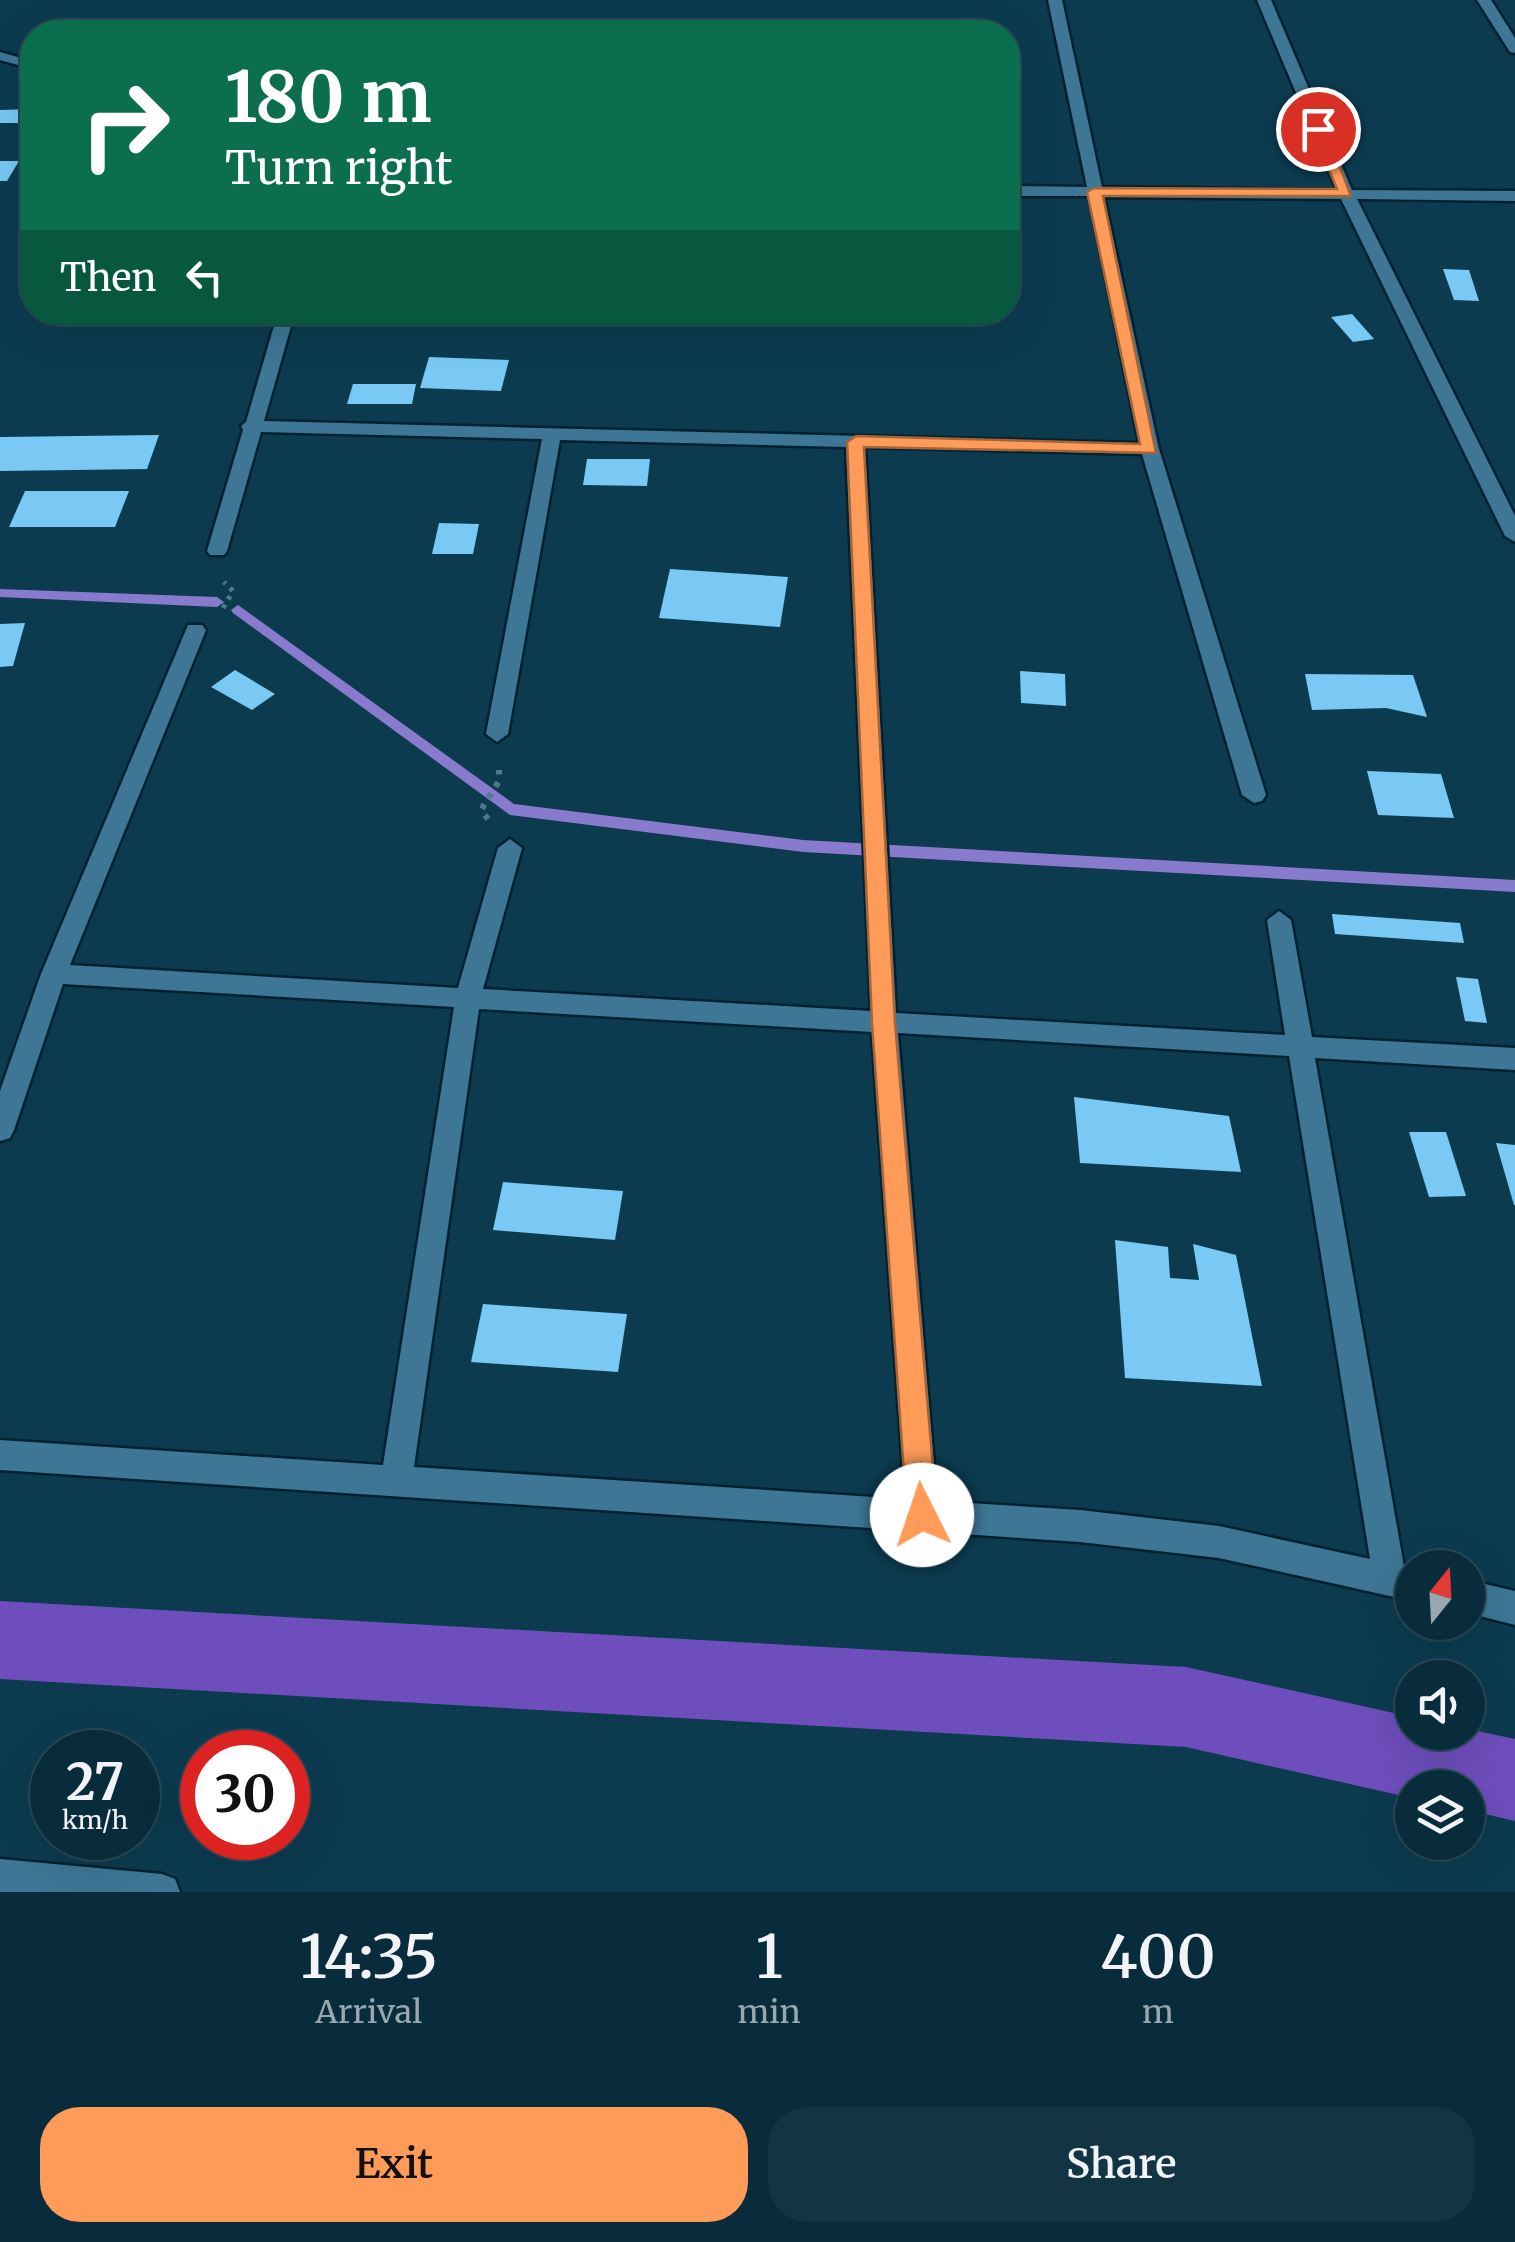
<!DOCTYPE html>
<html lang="en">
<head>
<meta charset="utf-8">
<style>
  :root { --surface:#092c3c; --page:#123443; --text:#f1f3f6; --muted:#99a7af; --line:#294856; --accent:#fe9b58 }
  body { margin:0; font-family:Merriweather,serif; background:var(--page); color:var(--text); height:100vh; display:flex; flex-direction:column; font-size:38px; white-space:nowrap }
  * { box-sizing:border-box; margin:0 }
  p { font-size:32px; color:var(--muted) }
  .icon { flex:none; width:55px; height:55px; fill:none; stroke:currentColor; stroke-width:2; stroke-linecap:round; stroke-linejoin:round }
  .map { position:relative; height:1892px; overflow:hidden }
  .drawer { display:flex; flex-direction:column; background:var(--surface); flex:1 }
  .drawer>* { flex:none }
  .top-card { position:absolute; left:20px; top:20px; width:1000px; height:305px; border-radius:40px; box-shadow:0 10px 40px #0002,0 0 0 2px var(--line); background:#0b6e4f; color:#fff; overflow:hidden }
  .needle { width:65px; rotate:18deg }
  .fabs { position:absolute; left:1395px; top:1550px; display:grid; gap:20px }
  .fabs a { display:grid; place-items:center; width:90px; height:90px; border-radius:50%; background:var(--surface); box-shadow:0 10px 40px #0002,0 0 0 2px var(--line); font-size:50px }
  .speed { position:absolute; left:30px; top:1730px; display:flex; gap:20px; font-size:50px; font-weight:700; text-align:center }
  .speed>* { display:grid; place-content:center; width:130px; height:130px; border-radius:50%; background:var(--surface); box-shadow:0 10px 40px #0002,0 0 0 2px var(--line); line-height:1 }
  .speed small { font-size:25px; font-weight:400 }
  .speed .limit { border:15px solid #d22; background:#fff; color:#111 }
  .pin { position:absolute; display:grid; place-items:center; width:85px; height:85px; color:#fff; margin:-42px; border:5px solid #fff; border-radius:50%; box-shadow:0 2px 10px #0007 }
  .me { position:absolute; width:110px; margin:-55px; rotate:356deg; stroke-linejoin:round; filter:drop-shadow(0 0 8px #0008) }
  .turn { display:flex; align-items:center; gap:35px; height:210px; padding:0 40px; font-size:45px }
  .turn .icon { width:130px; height:130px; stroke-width:2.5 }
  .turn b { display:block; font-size:70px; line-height:85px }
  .then { display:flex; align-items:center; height:95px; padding:0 40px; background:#0003; gap:20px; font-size:38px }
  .eta { display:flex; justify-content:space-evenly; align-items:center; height:170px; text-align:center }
  .eta b { font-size:60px; font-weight:600; line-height:70px }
  .cta { display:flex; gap:20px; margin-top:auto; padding:20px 40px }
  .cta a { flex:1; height:115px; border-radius:40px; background:var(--accent); color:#111; font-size:40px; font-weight:600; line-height:115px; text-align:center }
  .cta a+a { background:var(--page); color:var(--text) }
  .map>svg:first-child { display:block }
</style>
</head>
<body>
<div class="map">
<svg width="1515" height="1892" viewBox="0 0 1515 1892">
  <rect width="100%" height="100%" fill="#0c3b50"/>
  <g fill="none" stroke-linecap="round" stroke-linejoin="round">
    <g fill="#887acc" fill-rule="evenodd">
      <polygon points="0,589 217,597 224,602 217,607 0,597"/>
      <polygon points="238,605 514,804 803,840 1515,880 1515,892 803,852 510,815 233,613 231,610"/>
    </g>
    <polygon fill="#6e4ebc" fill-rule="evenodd" points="0,1601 1186,1667 1412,1717 1412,1732 1468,1732 1468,1729 1515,1739 1515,1821 1468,1810 1468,1788 1412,1788 1412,1798 1186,1747 0,1679"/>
  </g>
  <g fill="#79c9f4">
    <polygon points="32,109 32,123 0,123 0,110"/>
    <polygon points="0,161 19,161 7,181 0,181"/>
    <polygon points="1443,269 1469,270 1479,301 1454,300"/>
    <polygon points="1352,314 1374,339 1353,342 1331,317"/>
    <polygon points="429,357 509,360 501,391 420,388"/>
    <polygon points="353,384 416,384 412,404 347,404"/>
    <polygon points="159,435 147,469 0,471 0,437"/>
    <polygon points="587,459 650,459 647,486 583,485"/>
    <polygon points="25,491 129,491 115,527 9,527"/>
    <polygon points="439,523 479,524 473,554 432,554"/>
    <polygon points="670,569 788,577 780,627 659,618"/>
    <polygon points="25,623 13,666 0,667 0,624"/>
    <polygon points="235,670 275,694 252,710 211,687"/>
    <polygon points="1020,671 1065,674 1066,706 1021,703"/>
    <polygon points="1305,674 1413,675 1427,717 1386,708 1312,710"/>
    <polygon points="1367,771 1441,774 1454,818 1378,815"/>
    <polygon points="1332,914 1460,923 1464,943 1335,934"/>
    <polygon points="1456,977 1478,979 1487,1023 1465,1021"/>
    <polygon points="1074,1097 1229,1116 1241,1172 1080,1163"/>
    <polygon points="1409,1132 1446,1132 1466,1196 1429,1197"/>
    <polygon points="1496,1143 1515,1145 1515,1205 1514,1205"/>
    <polygon points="503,1182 623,1191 615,1240 493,1230"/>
    <polygon points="1115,1240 1168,1247 1170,1278 1199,1280 1193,1244 1236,1255 1262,1386 1125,1378"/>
    <polygon points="483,1304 627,1314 618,1372 471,1362"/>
  </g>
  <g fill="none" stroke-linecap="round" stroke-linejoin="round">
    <g stroke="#022130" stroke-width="5">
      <g id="minor">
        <path d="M 1048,0 L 1062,0 L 1102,187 L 1337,190 L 1257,0 L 1271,0 L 1352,190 L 1515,191 L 1515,201 L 1357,199 L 1515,516 L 1515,542 L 1505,536 L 1341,199 L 1104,197 L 1159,449 L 1266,795 L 1262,801 L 1254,803 L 1242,795 L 1142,454 L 865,447 L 896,1013 L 1285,1035 L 1267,920 L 1279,911 L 1291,920 L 1312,1037 L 1515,1048 L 1515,1070 L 1315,1058 L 1404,1567 L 1412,1569 L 1412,1601 L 1219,1558 L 1080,1542 L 0,1470 L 0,1440 L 383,1465 L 454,1007 L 63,984 L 14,1130 L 10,1138 L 0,1141 L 0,1091 L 41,974 L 188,625 L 202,625 L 206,630 L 70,965 L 458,988 L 498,848 L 510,839 L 522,848 L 483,989 L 871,1011 L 846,447 L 560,440 L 508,734 L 497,742 L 486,734 L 542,439 L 261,432 L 227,551 L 224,555 L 210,555 L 207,551 L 243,430 L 241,426 L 246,422 L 278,312 L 295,312 L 264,421 L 1139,443 L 1089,196 L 1008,196 L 1008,186 L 1087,187 ZM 479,1009 L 872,1032 L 905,1499 L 414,1467 ZM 898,1033 L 1289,1056 L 1370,1559 L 1219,1526 L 1080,1510 L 937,1501 Z"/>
        <polygon points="1477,0 1491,0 1515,38 1515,53 1510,52"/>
        <polygon points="0,52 32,61 32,69 0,60"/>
        <polygon points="1468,1580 1515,1591 1515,1625 1468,1613"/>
        <polygon points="0,1859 162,1874 175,1879 180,1892 0,1892"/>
      </g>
    </g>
    <polyline stroke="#51798c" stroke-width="5" stroke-dasharray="4 6" stroke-linecap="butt" points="223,608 233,591 224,582"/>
    <polyline stroke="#51798c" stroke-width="6" stroke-dasharray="5 8" stroke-linecap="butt" points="488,819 481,810 499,781 499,770"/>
    <use href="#minor" fill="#3d7795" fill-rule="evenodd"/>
  </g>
  <polygon fill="#fe9b58" stroke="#a56539" stroke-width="2.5" points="1318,125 1325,129 1351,196 1103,196 1156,453 864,447 895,1023 937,1515 932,1525 922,1529 912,1525 907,1515 872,1023 847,442 856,436 1140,444 1087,192 1094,188 1337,189 1312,129"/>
</svg>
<div class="fabs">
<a><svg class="needle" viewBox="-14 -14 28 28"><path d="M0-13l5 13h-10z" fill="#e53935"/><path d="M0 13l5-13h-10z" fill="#99a7af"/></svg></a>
<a><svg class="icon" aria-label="sound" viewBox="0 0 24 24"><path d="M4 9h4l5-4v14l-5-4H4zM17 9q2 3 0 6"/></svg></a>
<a><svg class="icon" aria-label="layers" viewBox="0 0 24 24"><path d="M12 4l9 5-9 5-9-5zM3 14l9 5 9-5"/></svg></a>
</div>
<div class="speed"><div>27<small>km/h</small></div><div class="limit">30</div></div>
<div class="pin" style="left:1318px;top:129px;background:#d93025"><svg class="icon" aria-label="arrive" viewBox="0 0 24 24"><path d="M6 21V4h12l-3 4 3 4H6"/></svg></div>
<svg class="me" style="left:922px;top:1515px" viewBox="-20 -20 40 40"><circle r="19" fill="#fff"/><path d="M0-13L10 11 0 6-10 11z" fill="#fe9b58"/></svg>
<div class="top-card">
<div class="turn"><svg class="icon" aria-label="right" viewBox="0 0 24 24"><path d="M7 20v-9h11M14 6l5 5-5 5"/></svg><div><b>180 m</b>Turn right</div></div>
<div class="then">Then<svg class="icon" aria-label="left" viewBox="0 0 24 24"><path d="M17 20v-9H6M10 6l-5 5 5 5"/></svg></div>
</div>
</div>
<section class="drawer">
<div class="eta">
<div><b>14:35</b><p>Arrival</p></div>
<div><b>1</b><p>min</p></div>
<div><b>400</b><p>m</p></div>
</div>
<div class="cta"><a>Exit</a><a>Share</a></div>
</section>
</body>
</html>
